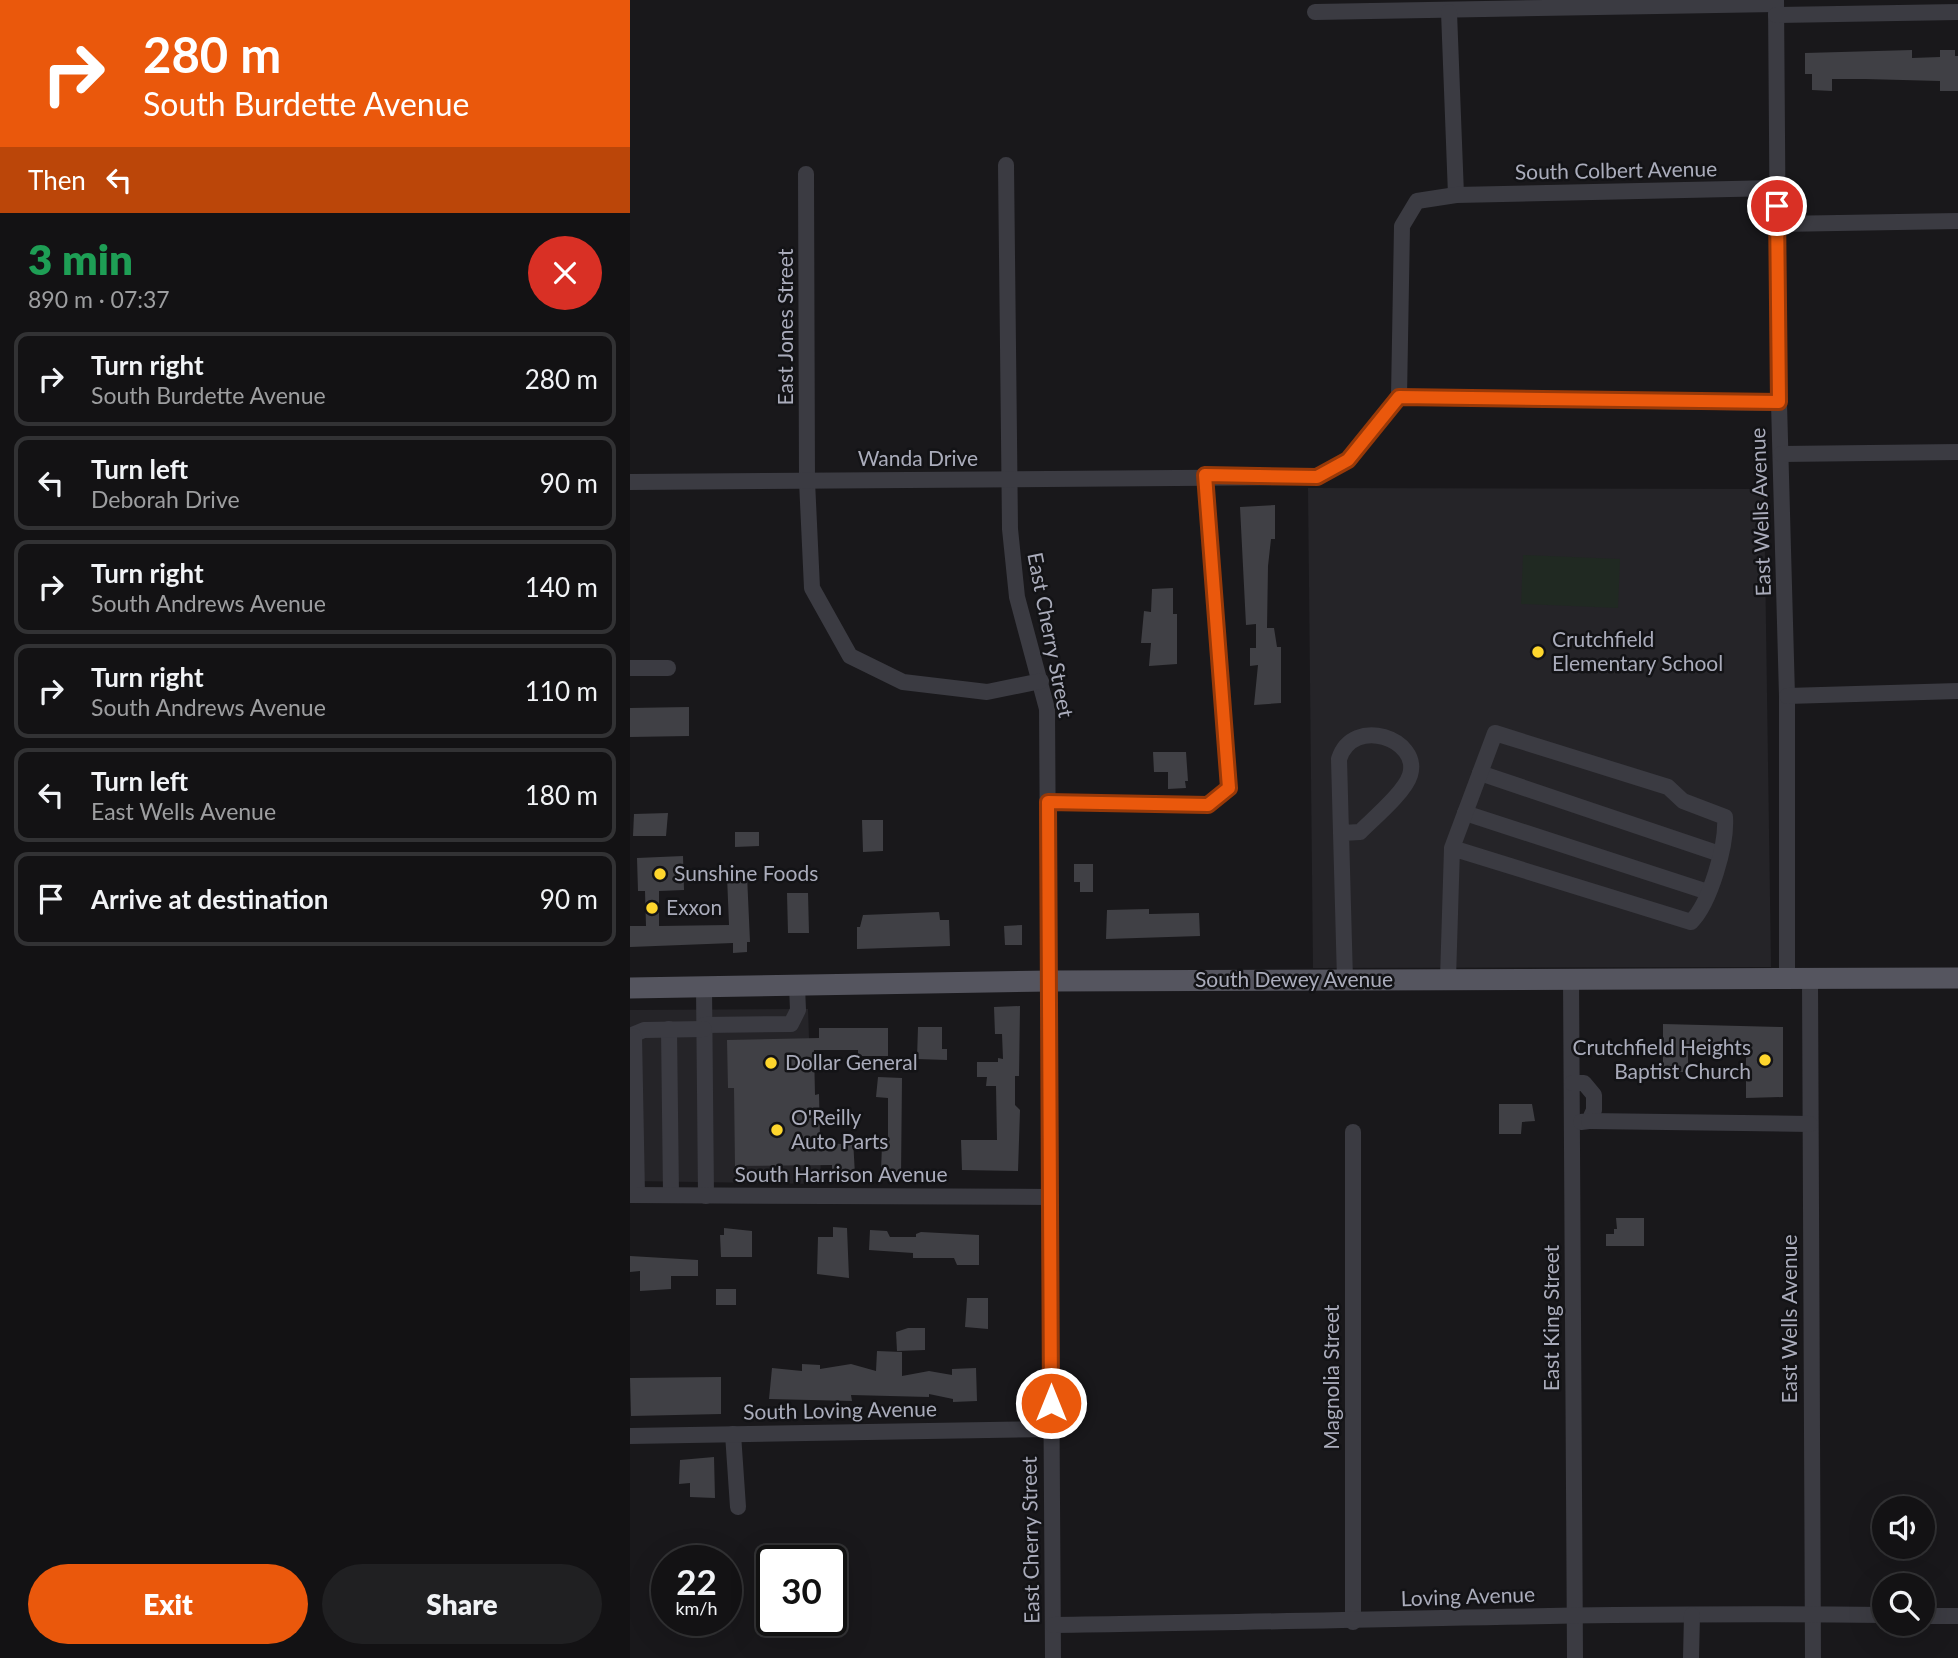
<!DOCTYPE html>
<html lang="en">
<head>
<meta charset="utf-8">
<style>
  :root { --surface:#131214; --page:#202022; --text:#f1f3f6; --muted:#9d9ea0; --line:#323234; --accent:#ea580c }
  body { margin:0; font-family:Lato,sans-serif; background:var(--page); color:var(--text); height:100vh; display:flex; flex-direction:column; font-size:26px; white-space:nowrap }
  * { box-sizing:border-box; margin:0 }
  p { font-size:23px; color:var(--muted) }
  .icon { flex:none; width:38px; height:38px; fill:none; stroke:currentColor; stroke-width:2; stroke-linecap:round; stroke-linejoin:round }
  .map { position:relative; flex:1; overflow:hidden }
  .drawer { display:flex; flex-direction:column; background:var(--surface); width:630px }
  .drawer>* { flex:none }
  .top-card { background:#ea580c; color:#fff; overflow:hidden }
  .controls { position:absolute; left:1242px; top:1496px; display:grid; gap:14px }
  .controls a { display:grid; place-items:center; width:63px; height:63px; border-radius:50%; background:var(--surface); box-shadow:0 7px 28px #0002,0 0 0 2px var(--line); font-size:35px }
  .speed { position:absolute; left:21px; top:1545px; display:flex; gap:14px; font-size:35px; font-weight:700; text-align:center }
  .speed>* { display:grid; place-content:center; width:91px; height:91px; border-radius:50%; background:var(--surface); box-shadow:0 7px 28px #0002,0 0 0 2px var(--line); line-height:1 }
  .speed small { font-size:18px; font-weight:400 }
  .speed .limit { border:4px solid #111; border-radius:10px; background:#fff; color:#111 }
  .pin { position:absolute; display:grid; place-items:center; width:60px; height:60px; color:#fff; margin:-30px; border:4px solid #fff; border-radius:50%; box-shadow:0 2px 7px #0007 }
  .me { position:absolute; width:77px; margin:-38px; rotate:0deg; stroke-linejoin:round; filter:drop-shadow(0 0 5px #0008) }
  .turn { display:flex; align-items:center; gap:24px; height:147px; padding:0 28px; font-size:32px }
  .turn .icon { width:91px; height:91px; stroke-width:2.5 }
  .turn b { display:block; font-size:49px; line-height:60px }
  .then { display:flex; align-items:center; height:66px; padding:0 28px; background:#0003; gap:14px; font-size:26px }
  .round { display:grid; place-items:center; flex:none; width:74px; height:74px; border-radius:37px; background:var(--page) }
  .overview { display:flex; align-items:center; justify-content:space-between; height:119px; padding:0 28px }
  h1 { font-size:42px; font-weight:800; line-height:52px; color:#1e9e55 }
  .action { display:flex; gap:14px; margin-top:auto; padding:14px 28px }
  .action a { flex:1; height:80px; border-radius:42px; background:var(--accent); color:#fff; font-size:28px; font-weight:800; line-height:80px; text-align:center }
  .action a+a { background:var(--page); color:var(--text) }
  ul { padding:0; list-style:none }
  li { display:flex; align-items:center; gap:21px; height:94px; margin:0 14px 10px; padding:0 14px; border:4px solid var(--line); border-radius:14px }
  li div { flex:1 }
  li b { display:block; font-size:26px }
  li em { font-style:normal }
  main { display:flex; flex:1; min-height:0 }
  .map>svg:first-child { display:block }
</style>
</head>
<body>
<main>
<section class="drawer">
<div class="top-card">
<div class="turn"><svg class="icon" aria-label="right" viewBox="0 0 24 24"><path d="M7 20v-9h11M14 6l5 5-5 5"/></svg><div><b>280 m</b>South Burdette Avenue</div></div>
<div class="then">Then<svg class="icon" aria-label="left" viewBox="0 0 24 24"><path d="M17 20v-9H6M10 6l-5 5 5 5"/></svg></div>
</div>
<div class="overview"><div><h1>3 min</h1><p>890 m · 07:37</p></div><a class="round" style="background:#d93025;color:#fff"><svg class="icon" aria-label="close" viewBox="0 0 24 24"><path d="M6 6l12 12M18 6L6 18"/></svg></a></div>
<ul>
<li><svg class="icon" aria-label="right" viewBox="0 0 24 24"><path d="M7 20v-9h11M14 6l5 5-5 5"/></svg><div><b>Turn right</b><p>South Burdette Avenue</p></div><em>280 m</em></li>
<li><svg class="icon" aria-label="left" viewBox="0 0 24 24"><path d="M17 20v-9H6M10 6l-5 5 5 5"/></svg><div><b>Turn left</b><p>Deborah Drive</p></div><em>90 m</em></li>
<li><svg class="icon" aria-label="right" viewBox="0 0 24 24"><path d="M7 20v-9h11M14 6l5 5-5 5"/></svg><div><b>Turn right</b><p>South Andrews Avenue</p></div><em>140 m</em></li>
<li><svg class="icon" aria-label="right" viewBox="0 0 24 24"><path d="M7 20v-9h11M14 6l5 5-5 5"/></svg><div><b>Turn right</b><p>South Andrews Avenue</p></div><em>110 m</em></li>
<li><svg class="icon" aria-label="left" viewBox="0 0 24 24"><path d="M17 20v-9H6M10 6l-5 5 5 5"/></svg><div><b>Turn left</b><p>East Wells Avenue</p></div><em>180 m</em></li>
<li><svg class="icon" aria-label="arrive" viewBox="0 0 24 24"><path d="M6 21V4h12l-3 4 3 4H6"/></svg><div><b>Arrive at destination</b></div><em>90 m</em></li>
</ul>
<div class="action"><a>Exit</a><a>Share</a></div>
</section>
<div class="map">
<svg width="1328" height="1658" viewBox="0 0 1328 1658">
  <rect width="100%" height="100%" fill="#19181b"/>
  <g fill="#252428">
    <polygon points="678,488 1134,489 1141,967 683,968"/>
    <polygon points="178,1009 181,1095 189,1095 191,1184 0,1181 0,1010"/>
  </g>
  <polygon fill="#202922" points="893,555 990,559 988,608 891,604"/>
  <g fill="#404045">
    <polygon points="1282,50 1282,58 1310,57 1310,50 1325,50 1325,56 1328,56 1328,91 1310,91 1310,81 1235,79 1202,79 1202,91 1182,90 1182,74 1175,74 1175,53"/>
    <polygon points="645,505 645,539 641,539 638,566 637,628 644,628 647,647 651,647 651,703 624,705 628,665 620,666 620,648 626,648 626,624 616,625 610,507"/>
    <polygon points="543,588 543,614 547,614 547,664 519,666 521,643 511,643 514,611 521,612 522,589"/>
    <polygon points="59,707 59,736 0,737 0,708"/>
    <polygon points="523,752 556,752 558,781 555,781 556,788 538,789 538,772 524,772"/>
    <polygon points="38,813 36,836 3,836 4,814"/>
    <polygon points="232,820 253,820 253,851 233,852"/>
    <polygon points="105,832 129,832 129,846 105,847"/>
    <polygon points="53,856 54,890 29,891 29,926 99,925 97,876 117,875 120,942 117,942 117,952 103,953 103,943 0,947 0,926 16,926 15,891 8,891 7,858"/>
    <polygon points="444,864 463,864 463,892 450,892 450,882 444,882"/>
    <polygon points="157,893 178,893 179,933 158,933"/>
    <polygon points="519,909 519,914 569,913 570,936 476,939 477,910"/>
    <polygon points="309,912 310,920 319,920 320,946 227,949 227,927 230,927 233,915"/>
    <polygon points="392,925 392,945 375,945 374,926"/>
    <polygon points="390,1006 389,1076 385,1076 385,1105 390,1110 388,1171 332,1170 331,1140 367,1140 366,1086 356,1086 357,1077 347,1077 347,1062 368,1062 368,1058 373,1059 372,1034 365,1034 364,1007"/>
    <polygon points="1033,1024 1153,1027 1153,1097 1116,1098 1116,1047 1058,1047 1058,1072 1033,1072"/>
    <polygon points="288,1027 312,1027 312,1049 317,1049 317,1060 287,1059"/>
    <polygon points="189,1028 258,1028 258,1056 228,1056 228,1050 184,1050 185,1095 189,1094 190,1143 212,1144 212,1139 223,1139 225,1175 202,1175 202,1165 105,1166 104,1088 98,1088 97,1040 189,1038"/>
    <polygon points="248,1077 272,1078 271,1176 253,1176 251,1172 252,1144 258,1141 258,1098 246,1097"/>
    <polygon points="869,1104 902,1104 905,1121 892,1122 891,1134 869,1134"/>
    <polygon points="986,1218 1014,1218 1014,1246 976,1246 976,1234 984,1234 984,1229 987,1229"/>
    <polygon points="203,1227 217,1228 219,1278 187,1274 188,1237 203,1237"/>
    <polygon points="94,1228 122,1231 122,1257 91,1257 90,1235 94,1235"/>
    <polygon points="240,1230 257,1231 260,1237 286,1237 286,1234 291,1232 349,1235 349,1265 327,1265 324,1258 283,1258 283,1253 239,1250"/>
    <polygon points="0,1256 68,1260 68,1276 41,1276 41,1289 10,1291 10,1271 0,1272"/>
    <rect x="86" y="1289" width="20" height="16"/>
    <polygon points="337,1298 358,1298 358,1329 335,1327"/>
    <polygon points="278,1328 295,1328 295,1350 267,1351 266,1332"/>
    <polygon points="247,1351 272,1352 272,1376 299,1371 322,1375 322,1369 346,1368 347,1401 323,1402 323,1399 299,1394 299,1397 221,1395 222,1401 139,1399 142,1368 172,1371 172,1364 190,1365 190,1369 221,1364 246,1371"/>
    <polygon points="91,1377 91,1414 1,1416 0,1378"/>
    <polygon points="84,1457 85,1498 60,1497 60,1483 49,1484 50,1460"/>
  </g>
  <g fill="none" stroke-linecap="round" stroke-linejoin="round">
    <g stroke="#3b3b42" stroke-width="16">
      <polyline points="1146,0 1149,403 1157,696 1157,981"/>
      <polyline points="685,12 1146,4"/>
      <polyline points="819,12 826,195"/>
      <polyline points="1146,15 1328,12"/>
      <polyline points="376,165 380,529 387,597 417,709 423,1658"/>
      <polyline points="176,174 177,481 182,588 220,656 273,682 357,692 411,681"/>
      <polyline points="1147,224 1328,221"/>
      <polyline points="769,397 772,226 787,201 826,195 1147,188"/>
      <polyline points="1151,454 1328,452"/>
      <polyline points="0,482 687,477 718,460 769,397 1149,403"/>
      <polyline points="0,668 38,668"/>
      <polyline points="1157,696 1328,691"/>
      <polyline points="850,773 1090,854"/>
      <polyline points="418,802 578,805 599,788 575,475"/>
      <polyline points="835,813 1078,892"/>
      <path d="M 712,833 L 730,832 C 744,818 775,792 780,775 C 791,739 723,715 709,759 L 715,980"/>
      <polyline points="941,978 945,1658"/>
      <path d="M 818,979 L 822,848 L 865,733 L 1038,787 L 1053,801 L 1095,817 C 1097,845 1080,903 1061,922 L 822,848"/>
      <polyline points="1180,980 1183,1658"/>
      <polyline points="74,987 76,1196"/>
      <polyline points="74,1025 161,1024 168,1010 167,986"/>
      <polyline points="39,1029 41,1195"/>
      <polyline points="0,1036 14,1030 74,1029"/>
      <polyline points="4,1036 7,1195"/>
      <polyline points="942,1083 954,1083 964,1095 964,1110 959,1121 951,1122"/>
      <polyline points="959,1121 1180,1124"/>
      <polyline points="0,1195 421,1197"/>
      <polyline points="103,1434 108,1507"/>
      <polyline points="0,1436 421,1429"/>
      <polyline points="1293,1616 1328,1616"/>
      <polyline points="723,1622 723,1132"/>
      <path d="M 423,1625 C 700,1622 978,1611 1255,1615"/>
      <polyline points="1061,1658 1062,1615"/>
    </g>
    <polyline stroke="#55555f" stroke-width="21" points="0,988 420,981 1328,978"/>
  </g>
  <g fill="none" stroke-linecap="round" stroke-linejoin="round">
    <g stroke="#983908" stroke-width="18">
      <polyline id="route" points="421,1403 418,802 578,805 599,788 575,475 687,477 718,460 769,397 1149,402 1147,206"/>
    </g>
    <use href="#route" stroke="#ea580c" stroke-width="12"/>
  </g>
  <g fill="#fed62d" stroke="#131316" stroke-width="2.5">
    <circle cx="908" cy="652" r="7"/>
    <circle cx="30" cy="874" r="7"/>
    <circle cx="22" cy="908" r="7"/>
    <circle cx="1135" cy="1060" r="7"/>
    <circle cx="141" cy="1063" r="7"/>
    <circle cx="147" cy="1130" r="7"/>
  </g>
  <g text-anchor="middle" stroke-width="5" stroke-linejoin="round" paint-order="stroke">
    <g font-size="21" fill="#aaacbb" stroke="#131316">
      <text transform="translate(986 171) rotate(-1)" y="7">South Colbert Avenue</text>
      <text transform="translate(156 327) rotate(-90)" y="7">East Jones Street</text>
      <text x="288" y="466">Wanda Drive</text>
      <text transform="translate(1131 512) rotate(-92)" y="7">East Wells Avenue</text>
      <text transform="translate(420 635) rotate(79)" y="7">East Cherry Street</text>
      <text x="664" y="987">South Dewey Avenue</text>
      <text x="211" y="1182">South Harrison Avenue</text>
      <text transform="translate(922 1318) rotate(-90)" y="7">East King Street</text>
      <text transform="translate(1160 1319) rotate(-90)" y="7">East Wells Avenue</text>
      <text transform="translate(702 1377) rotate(-90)" y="7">Magnolia Street</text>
      <text transform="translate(210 1411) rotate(-1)" y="7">South Loving Avenue</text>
      <text transform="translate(401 1540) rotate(-91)" y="7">East Cherry Street</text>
      <text transform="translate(838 1597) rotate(-2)" y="7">Loving Avenue</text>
    </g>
    <g font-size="21" fill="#aaacbb" stroke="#131316" text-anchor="start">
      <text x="922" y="647">Crutchfield<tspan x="922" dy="24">Elementary School</tspan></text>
      <text x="44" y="881">Sunshine Foods</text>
      <text x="36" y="915">Exxon</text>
      <text x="1121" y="1055" text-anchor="end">Crutchfield Heights<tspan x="1121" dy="24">Baptist Church</tspan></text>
      <text x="155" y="1070">Dollar General</text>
      <text x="161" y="1125">O'Reilly<tspan x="161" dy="24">Auto Parts</tspan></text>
    </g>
  </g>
</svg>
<div class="controls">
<a><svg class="icon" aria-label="sound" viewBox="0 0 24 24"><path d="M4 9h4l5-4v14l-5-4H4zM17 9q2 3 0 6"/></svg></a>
<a><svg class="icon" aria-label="search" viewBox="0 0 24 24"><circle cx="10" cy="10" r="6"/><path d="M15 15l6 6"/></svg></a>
</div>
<div class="speed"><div>22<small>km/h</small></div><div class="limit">30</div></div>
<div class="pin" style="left:1147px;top:206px;background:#d93025"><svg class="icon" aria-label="arrive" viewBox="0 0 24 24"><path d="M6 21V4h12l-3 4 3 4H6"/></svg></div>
<svg class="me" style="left:421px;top:1403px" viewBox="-20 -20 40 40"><circle r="17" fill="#ea580c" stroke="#fff" stroke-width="3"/><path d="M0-11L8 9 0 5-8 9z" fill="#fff"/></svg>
</div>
</main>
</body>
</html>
